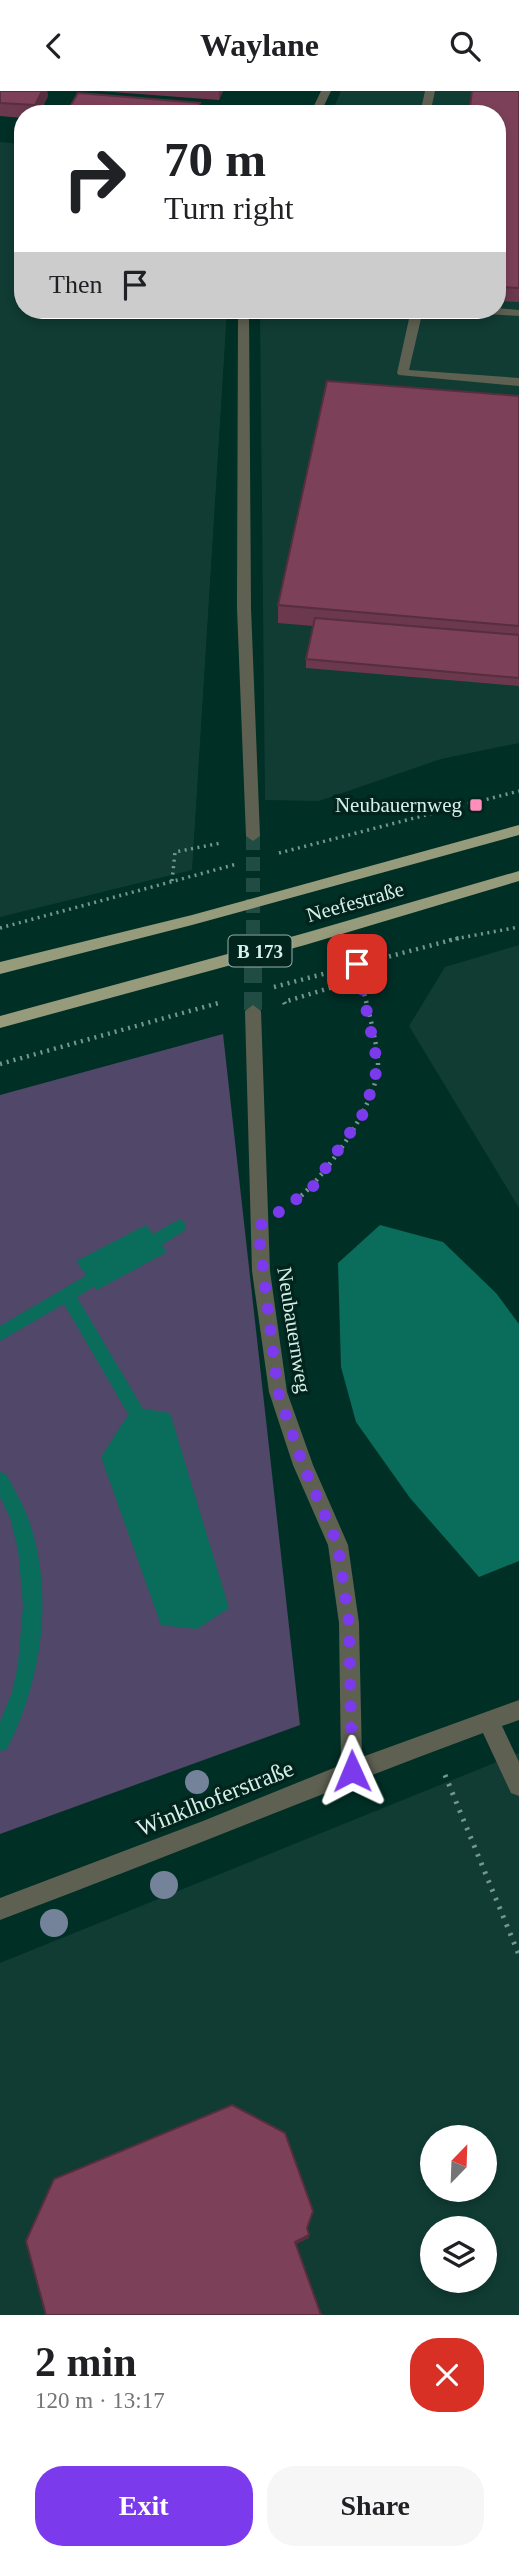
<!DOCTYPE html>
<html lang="en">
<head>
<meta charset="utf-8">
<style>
  :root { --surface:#fff; --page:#f6f6f6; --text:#202124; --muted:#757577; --accent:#7c3aed }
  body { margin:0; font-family:"Times New Roman",serif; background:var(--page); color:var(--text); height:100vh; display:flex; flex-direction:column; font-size:26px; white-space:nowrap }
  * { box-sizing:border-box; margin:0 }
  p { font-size:23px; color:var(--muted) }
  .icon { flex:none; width:38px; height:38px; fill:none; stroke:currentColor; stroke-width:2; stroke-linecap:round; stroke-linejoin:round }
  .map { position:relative; height:2224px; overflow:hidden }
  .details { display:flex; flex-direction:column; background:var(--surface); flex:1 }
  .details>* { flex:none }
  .top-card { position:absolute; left:14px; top:14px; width:492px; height:214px; border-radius:28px; box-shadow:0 4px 10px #0003; background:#fff; color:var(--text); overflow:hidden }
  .needle { width:46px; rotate:23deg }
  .tools { position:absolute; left:420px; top:2034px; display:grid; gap:14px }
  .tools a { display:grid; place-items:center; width:77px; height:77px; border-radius:50%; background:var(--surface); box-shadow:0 4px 10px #0003; font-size:35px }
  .pin { position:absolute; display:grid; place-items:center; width:60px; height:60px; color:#fff; margin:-30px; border-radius:14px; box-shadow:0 4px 10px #0006 }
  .me { position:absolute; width:77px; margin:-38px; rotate:359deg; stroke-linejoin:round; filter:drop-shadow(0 0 5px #0008) }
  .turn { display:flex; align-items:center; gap:24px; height:147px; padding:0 35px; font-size:32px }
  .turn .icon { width:91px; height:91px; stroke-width:2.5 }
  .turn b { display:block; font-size:49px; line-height:60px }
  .then { display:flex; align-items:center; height:66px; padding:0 35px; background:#0003; gap:14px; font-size:26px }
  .round { display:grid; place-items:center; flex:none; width:74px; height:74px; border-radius:28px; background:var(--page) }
  .head { display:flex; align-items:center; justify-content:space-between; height:119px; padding:0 35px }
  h1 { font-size:42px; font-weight:600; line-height:52px }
  .action { display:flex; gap:14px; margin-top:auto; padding:14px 35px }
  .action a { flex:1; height:80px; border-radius:28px; background:var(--accent); color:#fff; font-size:28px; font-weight:600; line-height:80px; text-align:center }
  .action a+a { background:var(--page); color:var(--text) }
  header { display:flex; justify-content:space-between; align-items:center; height:91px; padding:0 35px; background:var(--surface); font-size:32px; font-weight:600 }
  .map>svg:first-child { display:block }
</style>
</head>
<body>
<header><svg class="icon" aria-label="back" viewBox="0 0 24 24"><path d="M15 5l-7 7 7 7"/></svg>Waylane<svg class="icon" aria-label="search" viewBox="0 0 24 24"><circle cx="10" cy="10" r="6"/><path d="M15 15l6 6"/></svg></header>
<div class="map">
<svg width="519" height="2224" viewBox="0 0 519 2224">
  <rect width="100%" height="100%" fill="#002f26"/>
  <g fill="#103c34" fill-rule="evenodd">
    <polygon points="341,0 519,0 519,652 441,668 319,710 265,709 260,219 497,219 497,23 331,23"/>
    <polygon points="0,51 23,53 23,219 227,219 192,779 0,826"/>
    <polygon points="519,854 519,1117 409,935 445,876"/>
    <path d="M 519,1662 L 519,2224 L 0,2224 L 0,1872 ZM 432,2046 L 485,2046 L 485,2098 L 432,2098 ZM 432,2137 L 485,2137 L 485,2189 L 432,2189 Z"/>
  </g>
  <polygon fill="#504769" points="223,943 300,1634 0,1743 0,1004"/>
  <g fill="#0a6c5a">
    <polygon points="146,1134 167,1161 97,1199 76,1170"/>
    <polygon points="380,1134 443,1151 496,1202 519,1233 519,1470 479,1486 410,1407 356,1331 341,1276 338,1172"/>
    <polygon points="133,1316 170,1322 229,1517 197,1538 161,1534 101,1366"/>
  </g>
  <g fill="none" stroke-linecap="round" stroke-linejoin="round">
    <g fill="#0a6c5a" fill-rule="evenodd">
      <polygon points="178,1129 184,1130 186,1135 184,1140 146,1164 134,1164 132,1159 134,1154"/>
      <polygon points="109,1171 115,1173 117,1178 115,1183 77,1206 139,1311 142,1316 139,1321 133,1323 127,1321 64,1213 0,1250 0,1235"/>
      <path d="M 0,1381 L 6,1383 C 14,1398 22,1412 28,1427 C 55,1501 42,1589 7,1658 L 0,1660 L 0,1631 L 12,1601 L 18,1573 L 23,1515 L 18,1459 L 10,1427 L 0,1406 Z"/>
    </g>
    <polyline stroke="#204c43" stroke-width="14" stroke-dasharray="14 7" stroke-linecap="butt" points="253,745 253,849"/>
    <polyline stroke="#204c43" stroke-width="18" stroke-dasharray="18 9" stroke-linecap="butt" points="253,847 253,920"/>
    <g stroke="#75978f" stroke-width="3.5" stroke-dasharray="2 4.5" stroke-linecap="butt">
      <polyline points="279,762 519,700"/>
      <polyline points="172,790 175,761 221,752"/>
      <polyline points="0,837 237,773"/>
      <polyline points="449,849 519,836"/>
    </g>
    <g stroke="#75978f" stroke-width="4.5" stroke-dasharray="2 5" stroke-linecap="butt">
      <polyline points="274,896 459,847"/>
      <polyline points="285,913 284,911 359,888"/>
      <polyline points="0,973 222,911"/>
      <path d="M 296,1109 C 324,1088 379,1010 378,973 C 377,946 363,901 357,873"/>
    </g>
    <polyline stroke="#75978f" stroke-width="5" stroke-dasharray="2.5 7" stroke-linecap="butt" points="445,1684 519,1864"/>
    <g fill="#5e6152" fill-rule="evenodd">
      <polygon points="425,0 435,0 430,23 420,23"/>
      <polygon points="497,217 519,219 519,225 472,222 466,219"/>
      <polygon points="411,219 423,219 409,279 519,287 519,295 399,284 397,282"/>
    </g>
    <g fill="#5e6152" fill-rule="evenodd">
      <polygon points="321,0 331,0 320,23 310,23"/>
      <polygon points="238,219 249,219 251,517 260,745 253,750 246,745 237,517"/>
      <path d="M 253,914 L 261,920 L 270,1180 L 287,1301 L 313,1374 L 348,1454 L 359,1532 L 362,1666 L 519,1609 L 519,1629 L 502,1635 L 519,1671 L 519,1705 L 511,1702 L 483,1642 C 321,1702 162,1768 0,1829 L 0,1807 L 203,1730 L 341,1674 L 339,1532 L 328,1454 L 293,1374 L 269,1301 L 252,1180 L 245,920 Z"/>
    </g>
    <g fill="#959b7b" fill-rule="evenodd">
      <polygon points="519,734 519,744 192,834 0,883 0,871 192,824"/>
      <polygon points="519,780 519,790 305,854 0,937 0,925 305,842"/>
    </g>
  </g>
  <g fill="#74839a">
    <circle cx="197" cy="1691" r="12"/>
    <circle cx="164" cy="1794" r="14"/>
    <circle cx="54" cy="1832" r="14"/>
  </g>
  <g fill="#6b384d">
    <polygon points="0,0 47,0 48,5 39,23 23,23 23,27 0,25"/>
    <polygon points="99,0 223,0 219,9"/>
    <polygon points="519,0 519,211 497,210 497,23"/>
    <polygon points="68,19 200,23 69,23"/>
    <polygon points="519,305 519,595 306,577 306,568 313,535 278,532 278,514"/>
  </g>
  <g fill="#572e3e">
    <polygon points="42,0 47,0 48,5 39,23 36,23 35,14"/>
    <polygon points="219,0 223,0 219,9"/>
    <polygon points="200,12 200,23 195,23"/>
    <polygon points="309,2144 309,2147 295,2154 295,2151"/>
  </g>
  <g fill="#7c4159" stroke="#572e3e" stroke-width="2">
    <polygon points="0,0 42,0 35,14 0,12"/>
    <polygon points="472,0 519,0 519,197 497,196 497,23 469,23"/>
    <polygon points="78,2 200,12 195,23 115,23 68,19"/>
    <polygon points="327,290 519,305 519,535 278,514"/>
    <polygon points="315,527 519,544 519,587 306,568"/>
    <polygon points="232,2014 285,2042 313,2120 307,2137 309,2144 295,2151 321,2224 46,2224 26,2150 54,2088"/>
  </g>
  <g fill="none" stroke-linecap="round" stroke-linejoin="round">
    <polyline stroke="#7c3aed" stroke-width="12" stroke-dasharray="0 21.6" points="352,1680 349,1532 338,1454 303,1374 278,1301 258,1136 312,1097 365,1020 378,975 357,873"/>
  </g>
  <rect fill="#ff8eba" stroke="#01241d" stroke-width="2.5" x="469" y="707" width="14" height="14" rx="3.5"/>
  <g text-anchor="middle" stroke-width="7" stroke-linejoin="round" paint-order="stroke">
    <rect fill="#01241d" stroke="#98b2ab" stroke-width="2" x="228.5" y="844.5" width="63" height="31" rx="5"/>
    <g font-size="19" font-weight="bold" fill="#d8efe8">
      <text x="260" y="867">B 173</text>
    </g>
    <g font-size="21" fill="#d8efe8" stroke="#01241d" text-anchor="end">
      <text x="462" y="721">Neubauernweg</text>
    </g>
    <g font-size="21" fill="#d8efe8" stroke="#01241d">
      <text transform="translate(355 811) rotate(-16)" y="7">Neefestraße</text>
      <text transform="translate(294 1239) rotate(81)" y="7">Neubauernweg</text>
    </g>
    <g font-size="24" fill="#d8efe8" stroke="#01241d">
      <text transform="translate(215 1707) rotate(-22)" y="8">Winklhoferstraße</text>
    </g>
  </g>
</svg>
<div class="tools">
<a><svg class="needle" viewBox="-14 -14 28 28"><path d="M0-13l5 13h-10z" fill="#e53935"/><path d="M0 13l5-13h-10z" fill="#757577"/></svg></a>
<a><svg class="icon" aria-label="layers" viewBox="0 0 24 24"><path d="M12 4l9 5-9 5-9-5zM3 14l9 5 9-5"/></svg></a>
</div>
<div class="pin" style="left:357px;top:873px;background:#d93025"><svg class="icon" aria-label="arrive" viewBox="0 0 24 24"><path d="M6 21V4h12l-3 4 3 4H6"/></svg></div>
<svg class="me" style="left:352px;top:1680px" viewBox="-20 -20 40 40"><path d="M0-17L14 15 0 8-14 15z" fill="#7c3aed" stroke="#fff" stroke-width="4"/></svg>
<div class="top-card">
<div class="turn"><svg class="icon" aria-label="right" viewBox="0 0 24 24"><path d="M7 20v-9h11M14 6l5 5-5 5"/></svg><div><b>70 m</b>Turn right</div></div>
<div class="then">Then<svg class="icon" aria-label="arrive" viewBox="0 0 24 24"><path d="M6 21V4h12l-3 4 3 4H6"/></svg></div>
</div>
</div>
<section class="details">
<div class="head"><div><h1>2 min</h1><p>120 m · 13:17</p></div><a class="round" style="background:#d93025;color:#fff"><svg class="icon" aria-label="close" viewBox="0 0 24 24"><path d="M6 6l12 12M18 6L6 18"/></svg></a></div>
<div class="action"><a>Exit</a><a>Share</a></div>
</section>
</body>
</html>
